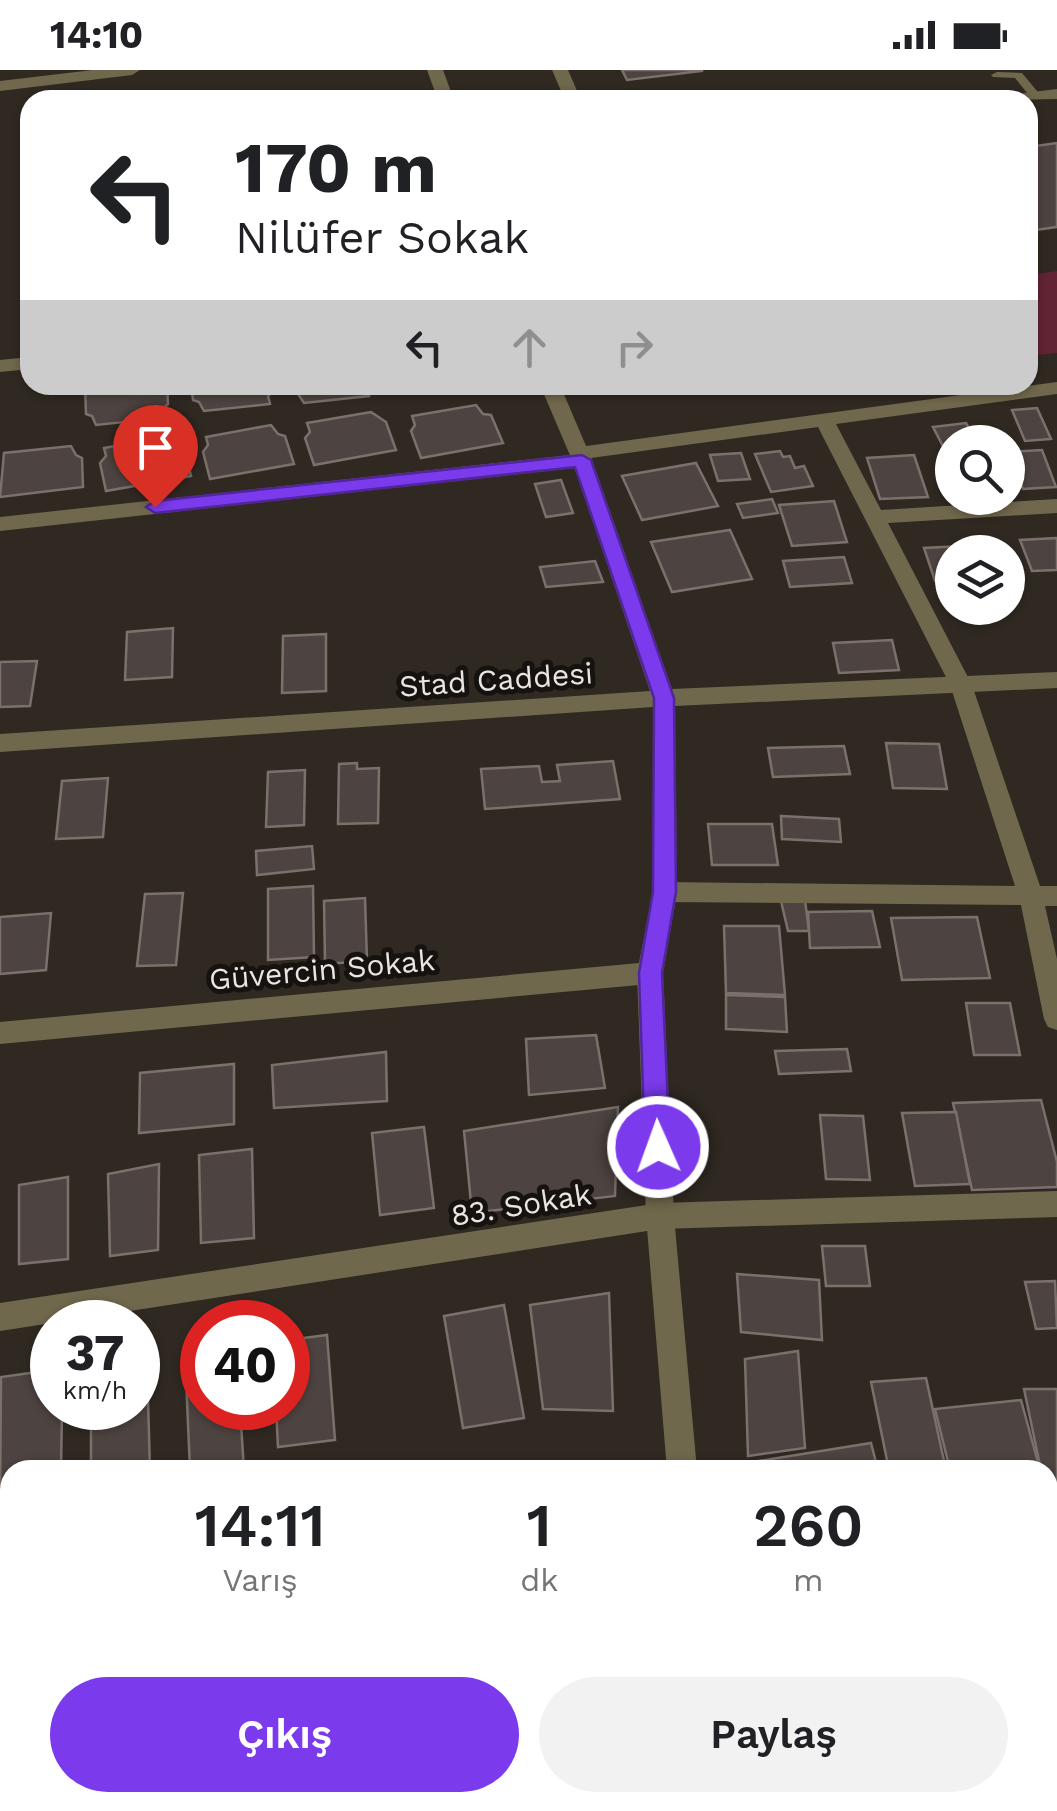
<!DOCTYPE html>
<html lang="tr">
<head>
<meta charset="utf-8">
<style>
  :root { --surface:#fff; --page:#f2f2f2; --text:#202124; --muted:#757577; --accent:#7c3aed }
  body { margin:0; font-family:"Work Sans",sans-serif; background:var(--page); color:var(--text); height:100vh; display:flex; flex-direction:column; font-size:38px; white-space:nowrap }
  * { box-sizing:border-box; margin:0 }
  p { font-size:32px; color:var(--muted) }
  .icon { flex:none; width:55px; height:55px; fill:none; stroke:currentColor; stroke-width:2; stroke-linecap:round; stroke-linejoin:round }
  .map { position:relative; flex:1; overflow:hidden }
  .side { position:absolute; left:0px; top:1390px; width:1058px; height:352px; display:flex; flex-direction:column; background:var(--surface); border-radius:30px 30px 0 0; box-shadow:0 2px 8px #0004 }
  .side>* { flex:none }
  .top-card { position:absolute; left:20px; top:20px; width:1018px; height:305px; border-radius:30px; box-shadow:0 2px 8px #0004; background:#fff; color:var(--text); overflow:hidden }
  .buttons { position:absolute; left:935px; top:355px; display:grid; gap:20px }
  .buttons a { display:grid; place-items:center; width:90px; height:90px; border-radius:50%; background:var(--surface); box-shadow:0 2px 8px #0004; font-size:50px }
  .speed { position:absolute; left:30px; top:1230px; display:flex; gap:20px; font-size:50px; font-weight:700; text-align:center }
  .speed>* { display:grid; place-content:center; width:130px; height:130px; border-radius:50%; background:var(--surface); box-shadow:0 2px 8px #0004; line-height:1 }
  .speed small { font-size:25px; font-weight:400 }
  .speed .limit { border:15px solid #d22; background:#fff; color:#111 }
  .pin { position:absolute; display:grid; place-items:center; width:85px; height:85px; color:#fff; margin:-102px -42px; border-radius:50% 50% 50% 0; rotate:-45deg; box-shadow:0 0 10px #0007 }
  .pin .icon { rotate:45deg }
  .me { position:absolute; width:110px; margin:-55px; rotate:358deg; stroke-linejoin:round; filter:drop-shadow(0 0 8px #0008) }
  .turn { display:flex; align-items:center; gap:35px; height:210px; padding:0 50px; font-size:45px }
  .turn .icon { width:130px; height:130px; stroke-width:2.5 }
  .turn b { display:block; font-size:70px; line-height:85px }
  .lanes { display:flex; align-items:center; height:95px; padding:0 50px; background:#0003; justify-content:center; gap:50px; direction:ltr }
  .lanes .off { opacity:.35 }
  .eta { display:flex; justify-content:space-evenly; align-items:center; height:170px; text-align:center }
  .eta b { font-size:60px; font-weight:600; line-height:70px }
  .button { display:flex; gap:20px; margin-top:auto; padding:20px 50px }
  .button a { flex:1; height:115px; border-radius:60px; background:var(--accent); color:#fff; font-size:40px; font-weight:600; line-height:115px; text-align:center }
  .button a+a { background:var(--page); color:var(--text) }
  .status { display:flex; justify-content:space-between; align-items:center; height:70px; padding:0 50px; background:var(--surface); direction:ltr }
  .status svg { height:28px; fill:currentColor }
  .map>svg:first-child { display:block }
</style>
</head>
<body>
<div class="status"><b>14:10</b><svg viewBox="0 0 49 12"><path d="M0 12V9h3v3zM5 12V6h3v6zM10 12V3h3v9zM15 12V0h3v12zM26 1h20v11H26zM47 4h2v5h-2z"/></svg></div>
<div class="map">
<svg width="1057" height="1741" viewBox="0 0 1057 1741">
  <rect width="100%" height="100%" fill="#302922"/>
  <polygon fill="#622333" points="1057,201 1057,283 1028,286 1028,205"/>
  <g fill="#4d4340" stroke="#7b706c" stroke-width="2.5">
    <polygon points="622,0 702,0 702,1 627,10"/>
    <polygon points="533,22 536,30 477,29"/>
    <polygon points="1057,73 1057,157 1028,161 1028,77"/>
    <polygon points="167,315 168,334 162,340 163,348 96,355 92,346 86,344 85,316"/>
    <polygon points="191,315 274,315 274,320 268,326 270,334 204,341 199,332 193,330"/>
    <polygon points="292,315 370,315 369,326 304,333"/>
    <polygon points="399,315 467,315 403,322"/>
    <polygon points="476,335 483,344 491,345 503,373 421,388 411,361 415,355 412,346"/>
    <polygon points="1037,338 1051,369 1025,371 1012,340"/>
    <polygon points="371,342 386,352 396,380 314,395 305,368 310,362 307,353"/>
    <polygon points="966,353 977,372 952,372 952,381 946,382 933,357"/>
    <polygon points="271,355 278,364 285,366 294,394 210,409 203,382 208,375 206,367"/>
    <polygon points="170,366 184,377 191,406 106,421 100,393 106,386 104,378"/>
    <polygon points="71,376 76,385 82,388 83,417 0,427 4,383"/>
    <polygon points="1042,380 1056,417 1023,419 1009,382"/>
    <polygon points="780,381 783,387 790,386 795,398 804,396 813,416 771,422 755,384"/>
    <polygon points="741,383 750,409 718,411 710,385"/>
    <polygon points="914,385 928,427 880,429 867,388"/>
    <polygon points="696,393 718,436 642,450 622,406"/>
    <polygon points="561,410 573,443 546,447 535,414"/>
    <polygon points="772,429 778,443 743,448 737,434"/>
    <polygon points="834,431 847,472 792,476 779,435"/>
    <polygon points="730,460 752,509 672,522 651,472"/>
    <polygon points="1057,468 1057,500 1032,501 1020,470"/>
    <polygon points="963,476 988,477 990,482 952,482 952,510 935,511 924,478"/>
    <polygon points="844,487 852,513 790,517 783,491"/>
    <polygon points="595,491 603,512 546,517 540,497"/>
    <polygon points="173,558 172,607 125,610 127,562"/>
    <polygon points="326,564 326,621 282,623 283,566"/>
    <polygon points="892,570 899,600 839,603 833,573"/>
    <polygon points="37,591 30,636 0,637 0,592"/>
    <polygon points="886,673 939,674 947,719 893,718"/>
    <polygon points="844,676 850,704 773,707 768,678"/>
    <polygon points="613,691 620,729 485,739 481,699 539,696 542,712 560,711 557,695"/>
    <polygon points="357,693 357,699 379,698 378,753 338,754 339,694"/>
    <polygon points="305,700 304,755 266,757 268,702"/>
    <polygon points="108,708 103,767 56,769 62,711"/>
    <polygon points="781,746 839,749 841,772 782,769"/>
    <polygon points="708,754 772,754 778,795 712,795"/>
    <polygon points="312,776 314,799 257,805 256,781"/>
    <polygon points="313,816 314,887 268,890 268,819"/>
    <polygon points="183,823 176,895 137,896 145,824"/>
    <polygon points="365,828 367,891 325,894 324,831"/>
    <polygon points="805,830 809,861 788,861 781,831"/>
    <polygon points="872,841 880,877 810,878 808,842"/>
    <polygon points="51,843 46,900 0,904 0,847"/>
    <polygon points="977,847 990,908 902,910 891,848"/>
    <polygon points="724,856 779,856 785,925 726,923"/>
    <polygon points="726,925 785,927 787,962 726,959"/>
    <polygon points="966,933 1010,933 1020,985 974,985"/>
    <polygon points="596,965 605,1018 529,1025 526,969"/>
    <polygon points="847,979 851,1001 779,1004 775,981"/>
    <polygon points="386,982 387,1031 274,1038 272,995"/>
    <polygon points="234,994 234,1054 139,1063 140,1003"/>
    <polygon points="1041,1030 1057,1092 1057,1117 972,1120 953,1033"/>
    <polygon points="618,1037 615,1126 472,1143 464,1061"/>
    <polygon points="956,1042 970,1114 915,1116 902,1043"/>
    <polygon points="820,1045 863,1046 870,1110 826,1109"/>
    <polygon points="424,1057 434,1138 380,1145 372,1063"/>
    <polygon points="252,1079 254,1168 201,1173 199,1085"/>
    <polygon points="159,1094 158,1180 110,1186 108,1104"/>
    <polygon points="68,1107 68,1189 19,1194 19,1115"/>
    <polygon points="822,1176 865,1176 870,1216 826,1216"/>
    <polygon points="737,1204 819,1210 822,1270 741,1262"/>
    <polygon points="1055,1211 1057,1258 1036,1259 1025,1212"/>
    <polygon points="609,1223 613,1341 543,1339 530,1235"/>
    <polygon points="504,1235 524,1348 463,1358 444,1246"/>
    <polygon points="327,1265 335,1370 278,1377 276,1338 288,1338 288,1270"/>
    <polygon points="202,1281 202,1338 240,1338 244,1400 190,1400 185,1284"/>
    <polygon points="798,1281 805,1378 748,1386 745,1289"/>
    <polygon points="147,1294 150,1400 91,1400 91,1338 138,1338 138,1295"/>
    <polygon points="52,1300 52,1338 62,1338 61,1400 10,1400 10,1434 0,1436 1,1307"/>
    <polygon points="926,1308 946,1400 889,1400 871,1312"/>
    <polygon points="1024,1319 1057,1319 1057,1411 1048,1411 1048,1400 1041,1400"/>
    <polygon points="1021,1330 1040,1400 950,1400 935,1339"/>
    <polygon points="871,1373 878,1400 747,1400 746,1393"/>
    <polygon points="6,1467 5,1637 0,1638 0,1468"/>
    <polygon points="10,1474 10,1637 5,1638 7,1475"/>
    <polygon points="1057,1714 1057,1741 1018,1741 1016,1732 1048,1732 1048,1716"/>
    <polygon points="961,1732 1016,1732 1018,1741 928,1739"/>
  </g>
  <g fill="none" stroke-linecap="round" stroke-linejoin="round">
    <polygon fill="#70684c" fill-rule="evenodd" points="997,2 1022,3 1042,27 1032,29 1015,8 993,7 991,5"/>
    <g fill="#70684c" fill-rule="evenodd">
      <polygon points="93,0 140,0 132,5 0,21 0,11"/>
      <polygon points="552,0 568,0 581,30 565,30"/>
      <polygon points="1057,19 1057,29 999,30 1007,25"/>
      <polygon points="30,287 30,299 0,302 0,290"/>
      <polygon points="1057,312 1057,324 836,354 881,440 1057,429 1057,443 888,453 972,615 1040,816 1057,816 1057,836 1045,836 1057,889 1057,960 1048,957 1044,949 1021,835 665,832 656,829 653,822 656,815 665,812 1015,816 950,615 818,357 591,388 589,395 582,397 0,461 0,447 570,385 572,378 579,377"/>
      <polygon points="650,892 659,896 663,903 659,910 650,914 0,974 0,952"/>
      <polygon points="1057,1121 1057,1147 660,1159 0,1261 0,1233 660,1133"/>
      <polygon points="634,1732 668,1732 669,1741 635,1741"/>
    </g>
    <g fill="#70684c" fill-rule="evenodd">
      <polygon points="427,0 443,0 454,30 438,30"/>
      <polygon points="540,315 560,315 592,390 672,619 1057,602 1057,618 675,636 677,822 663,903 674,1146 697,1400 667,1400 646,1146 637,903 653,822 653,637 0,682 0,664 650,621 572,390"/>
    </g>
    <g fill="#b5a569" fill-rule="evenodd">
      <polygon points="1057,1500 1057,1532 1048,1534 1048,1502"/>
      <polygon points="1057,1571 1057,1603 1048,1605 1048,1573"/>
      <polygon points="10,1725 10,1732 66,1732 62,1741 0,1741 0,1729"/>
      <rect x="80" y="1732" width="34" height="9"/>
      <polygon points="342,1732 404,1732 400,1741 339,1741"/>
    </g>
  </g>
  <polygon fill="#7c3aed" stroke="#51269a" stroke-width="2.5" points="582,385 591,390 674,628 676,822 662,903 670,1077 666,1085 658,1088 649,1085 645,1077 639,903 653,822 654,628 575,397 155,443 146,437 155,431"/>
  <g text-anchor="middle" stroke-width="10" stroke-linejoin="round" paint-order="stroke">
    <g font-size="30" fill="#eae5e1" stroke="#15120f">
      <text transform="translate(496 610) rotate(-4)" y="10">Stad Caddesi</text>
      <text transform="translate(322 900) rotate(-5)" y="10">Güvercin Sokak</text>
      <text transform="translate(521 1135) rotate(-9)" y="10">83. Sokak</text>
    </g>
  </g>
</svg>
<div class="buttons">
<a><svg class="icon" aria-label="search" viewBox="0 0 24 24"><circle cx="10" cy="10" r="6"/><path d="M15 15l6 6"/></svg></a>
<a><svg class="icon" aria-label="layers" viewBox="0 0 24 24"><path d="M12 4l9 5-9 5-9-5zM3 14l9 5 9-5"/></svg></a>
</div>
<div class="speed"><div>37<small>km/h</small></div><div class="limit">40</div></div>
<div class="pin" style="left:155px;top:437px;background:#d93025"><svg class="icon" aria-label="arrive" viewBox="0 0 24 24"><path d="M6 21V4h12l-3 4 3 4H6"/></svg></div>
<svg class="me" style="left:658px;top:1077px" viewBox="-20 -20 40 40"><circle r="17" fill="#7c3aed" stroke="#fff" stroke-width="3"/><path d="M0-11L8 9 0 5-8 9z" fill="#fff"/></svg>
<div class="top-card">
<div class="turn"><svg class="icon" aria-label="left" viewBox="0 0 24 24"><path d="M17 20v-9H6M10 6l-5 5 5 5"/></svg><div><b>170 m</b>Nilüfer Sokak</div></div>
<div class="lanes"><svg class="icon" aria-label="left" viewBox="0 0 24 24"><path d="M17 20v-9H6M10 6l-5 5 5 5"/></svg><svg class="icon off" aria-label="ahead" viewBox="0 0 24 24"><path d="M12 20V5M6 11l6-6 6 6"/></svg><svg class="icon off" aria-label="right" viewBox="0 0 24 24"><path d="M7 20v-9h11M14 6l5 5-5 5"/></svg></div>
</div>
<section class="side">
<div class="eta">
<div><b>14:11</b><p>Varış</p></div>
<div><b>1</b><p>dk</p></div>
<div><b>260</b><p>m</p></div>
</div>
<div class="button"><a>Çıkış</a><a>Paylaş</a></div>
</section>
</div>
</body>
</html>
